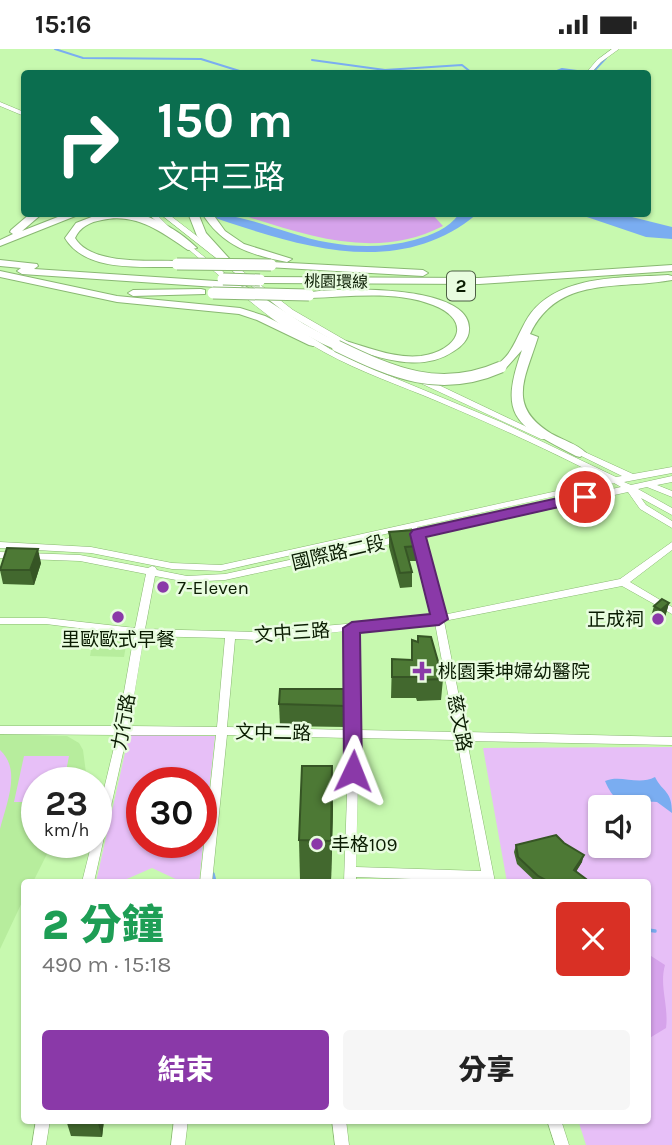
<!DOCTYPE html>
<html lang="zh-TW">
<head>
<meta charset="utf-8">
<style>
  :root { --surface:#fff; --page:#f6f6f6; --text:#222; --muted:#767676; --accent:#8a39a8 }
  body { margin:0; font-family:Karla,"Noto Sans TC",sans-serif; background:var(--page); color:var(--text); height:100vh; display:flex; flex-direction:column; font-size:26px; white-space:nowrap }
  * { box-sizing:border-box; margin:0 }
  p { font-size:23px; color:var(--muted) }
  .icon { flex:none; width:38px; height:38px; fill:none; stroke:currentColor; stroke-width:2; stroke-linecap:round; stroke-linejoin:round }
  .map { position:relative; flex:1; overflow:hidden }
  .details { position:absolute; left:21px; top:830px; width:630px; height:245px; display:flex; flex-direction:column; background:var(--surface); border-radius:7px; box-shadow:0 2px 5px #0004 }
  .details>* { flex:none }
  .top-card { position:absolute; left:21px; top:21px; width:630px; height:147px; border-radius:7px; box-shadow:0 2px 5px #0004; background:#0b6e4f; color:#fff; overflow:hidden }
  .tools { position:absolute; left:588px; top:746px; display:grid; gap:14px }
  .tools a { display:grid; place-items:center; width:63px; height:63px; border-radius:7px; background:var(--surface); box-shadow:0 2px 5px #0004; font-size:35px }
  .speed { position:absolute; left:21px; top:718px; display:flex; gap:14px; font-size:35px; font-weight:700; text-align:center }
  .speed>* { display:grid; place-content:center; width:91px; height:91px; border-radius:50%; background:var(--surface); box-shadow:0 2px 5px #0004; line-height:1 }
  .speed small { font-size:18px; font-weight:400 }
  .speed .limit { border:10px solid #d22; background:#fff; color:#111 }
  .pin { position:absolute; display:grid; place-items:center; width:60px; height:60px; color:#fff; margin:-30px; border:4px solid #fff; border-radius:50%; box-shadow:0 2px 7px #0007 }
  .me { position:absolute; width:77px; margin:-38px; rotate:2deg; stroke-linejoin:round; filter:drop-shadow(0 0 5px #0008) }
  .turn { display:flex; align-items:center; gap:24px; height:147px; padding:0 21px; font-size:32px }
  .turn .icon { width:91px; height:91px; stroke-width:2.5 }
  .turn b { display:block; font-size:49px; line-height:60px }
  .round { display:grid; place-items:center; flex:none; width:74px; height:74px; border-radius:7px; background:var(--page) }
  .head { display:flex; align-items:center; justify-content:space-between; height:119px; padding:0 21px }
  h1 { font-size:42px; font-weight:800; line-height:52px; color:#1e9e55 }
  .cta { display:flex; gap:14px; margin-top:auto; padding:14px 21px }
  .cta a { flex:1; height:80px; border-radius:7px; background:var(--accent); color:#fff; font-size:28px; font-weight:800; line-height:80px; text-align:center }
  .cta a+a { background:var(--page); color:var(--text) }
  .status { display:flex; justify-content:space-between; align-items:center; height:49px; padding:0 35px; background:var(--surface); direction:ltr }
  .status svg { height:19px; fill:currentColor }
  .map>svg:first-child { display:block }
</style>
</head>
<body>
<div class="status"><b>15:16</b><svg viewBox="0 0 49 12"><path d="M0 12V9h3v3zM5 12V6h3v6zM10 12V3h3v9zM15 12V0h3v12zM26 1h20v11H26zM47 4h2v5h-2z"/></svg></div>
<div class="map">
<svg width="672" height="1096" viewBox="0 0 672 1096">
  <rect width="100%" height="100%" fill="#c7f9af"/>
  <g fill="#b7ed9d">
    <polygon points="95,580 128,585 124,608 90,607"/>
    <polygon points="0,685 67,687 79,694 83,701 86,724 82,733 37,733 37,793 53,793 33,833 24,833 24,849 0,900"/>
  </g>
  <g fill="#e7bff7" fill-rule="evenodd">
    <path d="M 129,686 L 215,687 L 199,833 L 182,833 L 152,819 L 120,833 L 96,833 ZM 142,733 L 201,733 L 201,793 L 142,793 Z"/>
    <path d="M 672,698 L 672,1096 L 586,1096 L 578,1071 L 648,1071 L 648,833 L 507,833 L 483,699 ZM 600,758 L 639,758 L 639,796 L 600,796 Z"/>
    <path d="M 0,701 C 22,721 6,755 0,780 Z"/>
    <polygon points="24,707 69,707 64,733 37,733 37,753 14,753"/>
  </g>
  <g fill="#d6a3eb">
    <path d="M 239,165 L 432,165 L 443,177 C 375,212 306,186 239,165 Z"/>
    <path d="M 648,905 L 665,916 C 659,937 669,957 666,979 L 648,990 Z"/>
  </g>
  <g fill="#7aadf1">
    <path d="M 203,165 C 235,164 261,175 291,184 C 330,197 374,202 414,191 C 432,186 448,180 459,165 L 477,165 C 396,233 293,195 203,165 Z"/>
    <polygon points="578,165 620,165 672,178 672,190 646,188"/>
    <path d="M 655,728 C 663,744 672,741 672,764 L 657,753 C 631,751 618,763 605,732 C 621,725 638,737 655,728 Z"/>
  </g>
  <g fill="none" stroke-linecap="round" stroke-linejoin="round">
    <g stroke="#7aadf1" stroke-width="2">
      <polyline points="55,0 83,9 201,10 246,24"/>
      <polyline points="312,11 385,21 462,16 472,24"/>
      <polyline points="552,24 562,20 592,24"/>
      <polyline points="592,24 606,9"/>
    </g>
    <g stroke="#7aadf1" stroke-width="3.5">
      <polyline points="213,825 215,833"/>
      <polyline points="648,881 655,882"/>
    </g>
    <g stroke="#89b872" stroke-width="1">
      <g id="minor">
        <polygon points="612,0 619,0 601,13 591,24 586,24 597,11"/>
        <polygon points="0,53 24,63 24,67 0,57"/>
        <polygon points="147,164 155,164 171,180 166,181"/>
        <polygon points="159,164 167,164 293,261 350,294 350,298 344,298 287,265"/>
        <path d="M 182,190 L 281,269 L 330,300 L 361,315 L 501,373 L 616,428 L 622,427 L 569,401 L 570,399 L 576,399 L 633,425 L 672,418 L 672,424 L 624,433 L 631,436 L 672,427 L 672,433 L 657,436 L 672,442 L 672,448 L 647,438 L 638,440 L 672,459 L 672,466 L 641,449 L 646,456 L 672,472 L 672,479 L 640,460 L 628,443 L 422,488 L 443,566 L 620,530 L 672,493 L 672,501 L 630,533 L 672,558 L 672,565 L 622,537 L 444,572 L 466,683 L 672,688 L 672,696 L 467,692 L 495,833 L 356,828 L 356,833 L 344,833 L 349,689 L 227,686 L 212,833 L 200,833 L 216,686 L 127,686 L 94,833 L 82,833 L 92,793 L 96,793 L 96,773 L 117,686 L 0,685 L 0,677 L 118,677 L 134,586 L 46,575 L 0,575 L 0,569 L 46,569 L 135,579 L 146,525 L 80,512 L 0,509 L 0,503 L 80,506 L 148,519 L 152,517 L 155,518 L 157,521 L 187,527 L 225,525 L 412,484 L 412,479 L 221,522 L 172,520 L 91,504 L 0,499 L 0,493 L 91,498 L 172,514 L 221,516 L 607,431 C 551,402 494,376 437,352 C 399,336 360,323 324,303 C 271,274 226,232 180,193 L 179,192 ZM 614,434 L 621,438 L 421,482 L 417,478 ZM 414,490 L 433,567 L 258,583 L 145,580 L 155,527 L 187,533 L 225,531 ZM 435,574 L 455,683 L 359,681 L 357,581 ZM 347,582 L 349,681 L 227,678 L 235,590 L 258,591 ZM 144,587 L 225,589 L 217,678 L 129,677 ZM 359,689 L 457,691 L 481,822 L 356,818 Z"/>
        <polygon points="418,329 424,329 548,388 547,390 541,390 418,333"/>
        <polygon points="36,1071 50,1071 46,1096 32,1096"/>
        <polygon points="174,1071 188,1071 185,1096 171,1096"/>
        <polygon points="332,1071 346,1071 349,1096 335,1096"/>
        <polygon points="547,1071 561,1071 569,1096 555,1096"/>
      </g>
    </g>
    <g stroke="#89b872" stroke-width="2">
      <g id="highway">
        <polygon points="31,164 43,164 22,182 68,164 83,164 0,197 0,191 13,185 10,183 11,181"/>
        <path d="M 102,164 C 114,164 126,163 137,165 C 158,169 182,184 197,199 L 188,201 C 162,183 135,163 102,171 C 90,173 80,178 75,189 C 91,216 148,211 177,212 L 182,215 L 177,218 C 142,217 86,224 65,189 L 76,174 Z"/>
        <polygon points="188,164 198,164 206,184 236,217 236,221 228,221 197,187"/>
        <path d="M 202,164 L 212,164 L 225,182 L 244,195 L 292,210 L 287,213 C 251,206 222,197 202,164 Z"/>
        <polygon points="0,211 37,215 38,217 34,220 231,233 236,236 231,239 22,225 17,222 21,219 0,217"/>
        <polygon points="271,213 423,221 428,224 423,227 267,218 267,214"/>
        <polygon points="672,216 672,222 479,235 260,234 255,231 260,228 479,229"/>
        <polygon points="0,222 117,247 240,259 265,267 319,294 313,297 309,296 257,271 239,265 117,253 0,228"/>
        <path d="M 668,226 L 672,227 L 672,231 C 619,241 558,226 530,285 L 538,288 C 525,330 506,357 552,385 C 563,391 577,395 586,404 L 580,408 L 576,407 C 518,376 497,371 522,301 L 505,320 L 497,320 L 495,318 C 500,313 506,309 510,302 C 518,290 522,276 531,264 C 562,225 624,229 668,226 Z"/>
        <path d="M 245,237 L 304,275 L 337,293 L 342,291 C 368,298 394,310 421,307 C 458,302 474,272 433,256 C 395,241 349,248 309,249 L 304,246 L 305,244 C 334,238 473,234 469,281 C 469,290 461,298 454,302 C 420,325 381,308 346,299 C 341,298 338,301 332,299 C 299,285 270,262 241,242 L 241,238 Z"/>
        <polygon points="201,240 205,241 205,245 133,247 128,244 133,241"/>
      </g>
    </g>
    <use href="#minor" fill="#fff" fill-rule="evenodd"/>
    <use href="#highway" fill="#fff" fill-rule="evenodd"/>
    <g stroke="#89b872" stroke-width="13" stroke-linecap="butt">
      <g id="highway-bridge">
        <polyline points="177,215 271,216"/>
        <polyline points="223,230 260,231"/>
        <polyline points="213,244 309,246"/>
        <path d="M 337,297 C 393,324 440,345 501,318"/>
      </g>
    </g>
    <use href="#highway-bridge" stroke="#fff" stroke-width="11"/>
  </g>
  <g fill="#42682e">
    <polygon points="389,483 418,497 417,512 409,512 412,523 412,538 400,539 389,498"/>
    <polygon points="41,514 34,536 3,535 0,521"/>
    <polygon points="669,554 665,568 657,575 650,571 654,557"/>
    <polygon points="412,591 443,630 441,651 417,652 416,649 391,649 392,610 411,611"/>
    <polygon points="346,640 346,678 280,677 279,655"/>
    <polygon points="333,758 331,832 300,831 299,791"/>
    <polygon points="516,796 582,813 576,822 586,830 585,833 536,833 517,815 514,803"/>
    <polygon points="66,1071 104,1071 102,1088 71,1087"/>
  </g>
  <g fill="#365525">
    <polygon points="38,500 41,514 34,536 30,521"/>
    <polygon points="669,554 665,568 657,575 661,561"/>
    <polygon points="332,717 333,758 331,832 331,792"/>
    <polygon points="584,806 582,813 573,828 574,821"/>
    <polygon points="97,1071 104,1071 102,1088"/>
  </g>
  <g fill="#4d7935" stroke="#365525" stroke-width="2">
    <polygon points="414,481 418,497 405,498 412,523 400,524 389,483"/>
    <polygon points="7,499 38,500 30,521 0,521"/>
    <polygon points="662,550 669,554 661,561 654,557"/>
    <polygon points="418,587 431,588 443,630 418,631 418,628 392,628 392,610 412,611 412,591 418,593"/>
    <polygon points="280,640 346,640 346,657 279,655"/>
    <polygon points="302,717 332,717 331,792 299,791"/>
    <polygon points="556,786 564,794 584,806 574,821 586,830 584,833 549,833 538,827 518,808 516,796"/>
  </g>
  <polygon fill="#8a39a8" stroke="#5a256d" stroke-width="2" points="585,443 592,448 590,451 426,488 448,570 439,576 360,584 362,722 359,727 353,729 346,727 344,722 343,579 352,573 430,565 410,485 413,481"/>
  <g fill="#8a39a8" stroke="#e8fcdf" stroke-width="2.5">
    <circle cx="163" cy="538" r="7"/>
    <circle cx="118" cy="568" r="7"/>
    <circle cx="658" cy="570" r="7"/>
    <path d="M418.5 611.5h7v7h7v7h-7v7h-7v-7h-7v-7h7z"/>
    <circle cx="317" cy="795" r="7"/>
  </g>
  <g text-anchor="middle" stroke-width="5" stroke-linejoin="round" paint-order="stroke">
    <g font-size="16" fill="#0a1c02" stroke="#e8fcdf">
      <text transform="translate(336 232) rotate(1)" y="6">桃園環線</text>
    </g>
    <rect fill="#e8fcdf" stroke="#4d5f44" stroke-width="2" x="447" y="222.5" width="28" height="29" rx="5"/>
    <g font-size="18" font-weight="bold" fill="#0a1c02">
      <text x="461" y="243">2</text>
    </g>
    <g font-size="19" fill="#0a1c02" stroke="#e8fcdf">
      <text transform="translate(338 503) rotate(-13)" y="7">國際路二段</text>
      <text transform="translate(292 583) rotate(-4)" y="7">文中三路</text>
      <text transform="translate(123 673) rotate(-80)" y="7">力行路</text>
      <text transform="translate(460 674) rotate(79)" y="7">慈文路</text>
      <text transform="translate(273 683) rotate(1)" y="7">文中二路</text>
    </g>
    <g font-size="19" fill="#0a1c02" stroke="#e8fcdf" text-anchor="start">
      <text x="177" y="545">7-Eleven</text>
      <text x="644" y="577" text-anchor="end">正成祠</text>
      <text x="118" y="597" text-anchor="middle">里歐歐式早餐</text>
      <text x="438" y="629">桃園秉坤婦幼醫院</text>
      <text x="331" y="802">丰格109</text>
    </g>
  </g>
</svg>
<div class="tools">
<a><svg class="icon" aria-label="sound" viewBox="0 0 24 24"><path d="M4 9h4l5-4v14l-5-4H4zM17 9q2 3 0 6"/></svg></a>
</div>
<div class="speed"><div>23<small>km/h</small></div><div class="limit">30</div></div>
<div class="pin" style="left:585px;top:448px;background:#d93025"><svg class="icon" aria-label="arrive" viewBox="0 0 24 24"><path d="M6 21V4h12l-3 4 3 4H6"/></svg></div>
<svg class="me" style="left:353px;top:722px" viewBox="-20 -20 40 40"><path d="M0-17L14 15 0 8-14 15z" fill="#8a39a8" stroke="#fff" stroke-width="4"/></svg>
<div class="top-card">
<div class="turn"><svg class="icon" aria-label="right" viewBox="0 0 24 24"><path d="M7 20v-9h11M14 6l5 5-5 5"/></svg><div><b>150 m</b>文中三路</div></div>
</div>
<section class="details">
<div class="head"><div><h1>2 分鐘</h1><p>490 m · 15:18</p></div><a class="round" style="background:#d93025;color:#fff"><svg class="icon" aria-label="close" viewBox="0 0 24 24"><path d="M6 6l12 12M18 6L6 18"/></svg></a></div>
<div class="cta"><a>結束</a><a>分享</a></div>
</section>
</div>
</body>
</html>
